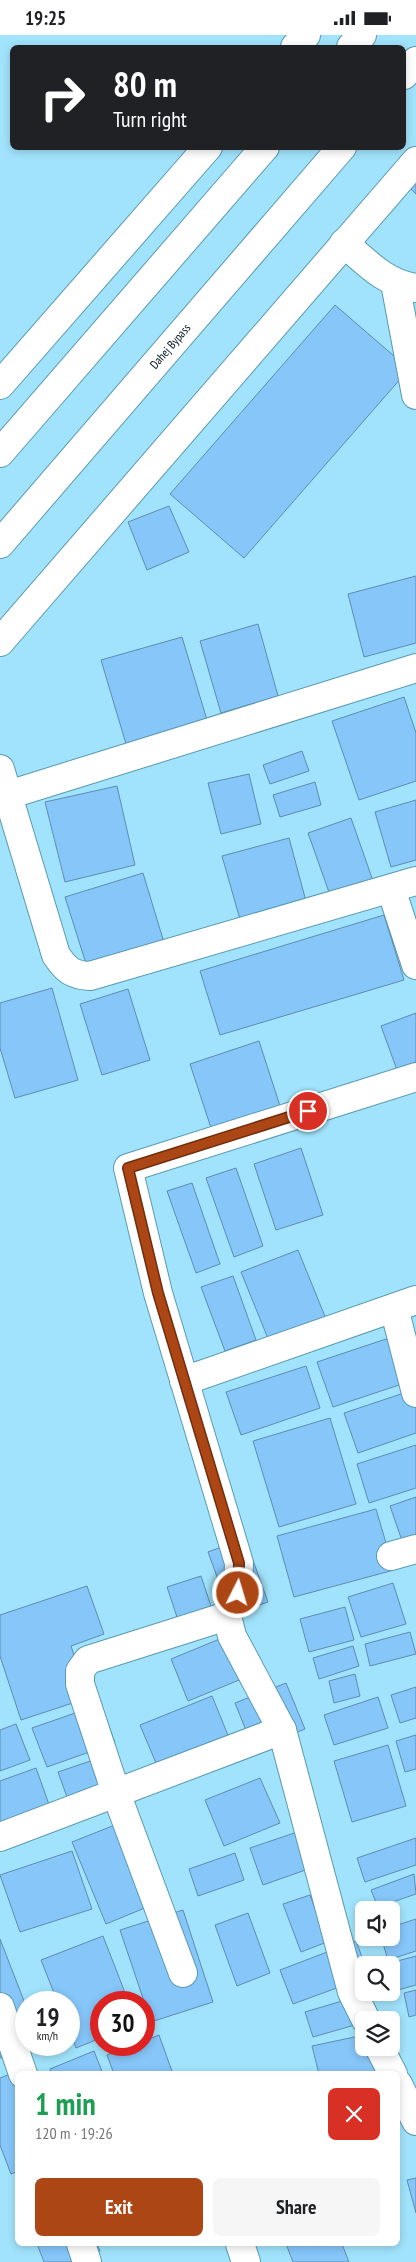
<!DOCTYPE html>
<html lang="en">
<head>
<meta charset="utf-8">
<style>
  :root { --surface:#fff; --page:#f6f6f6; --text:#202124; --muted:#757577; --accent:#ac4715 }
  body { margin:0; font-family:"PT Sans Narrow",sans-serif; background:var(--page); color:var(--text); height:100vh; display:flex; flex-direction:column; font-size:19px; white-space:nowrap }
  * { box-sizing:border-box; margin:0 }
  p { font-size:16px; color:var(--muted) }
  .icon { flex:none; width:28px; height:28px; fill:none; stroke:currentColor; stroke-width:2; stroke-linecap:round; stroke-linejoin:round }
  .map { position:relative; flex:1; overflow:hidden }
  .side { position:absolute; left:15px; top:2036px; width:385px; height:175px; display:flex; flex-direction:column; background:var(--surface); border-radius:8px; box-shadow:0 2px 8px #0003 }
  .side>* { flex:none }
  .top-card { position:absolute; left:10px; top:10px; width:396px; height:105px; border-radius:8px; box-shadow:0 2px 8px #0003; background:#202124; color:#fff; overflow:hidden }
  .buttons { position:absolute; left:355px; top:1866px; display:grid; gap:10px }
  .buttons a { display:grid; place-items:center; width:45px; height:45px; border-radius:8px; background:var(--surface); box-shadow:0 2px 8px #0003; font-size:25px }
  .speed { position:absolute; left:15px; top:1956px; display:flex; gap:10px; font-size:25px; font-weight:700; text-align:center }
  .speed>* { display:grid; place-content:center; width:65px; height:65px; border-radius:50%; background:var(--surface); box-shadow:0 2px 8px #0003; line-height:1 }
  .speed small { font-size:12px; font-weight:400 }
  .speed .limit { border:8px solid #d22; background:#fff; color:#111 }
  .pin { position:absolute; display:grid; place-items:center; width:42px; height:42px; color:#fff; margin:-21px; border:2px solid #fff; border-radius:50%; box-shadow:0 1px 5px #0007 }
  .me { position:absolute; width:55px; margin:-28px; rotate:5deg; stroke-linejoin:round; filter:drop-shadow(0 0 4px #0008) }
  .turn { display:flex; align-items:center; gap:18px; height:105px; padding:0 20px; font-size:22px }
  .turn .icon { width:65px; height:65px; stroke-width:2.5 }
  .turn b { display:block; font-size:35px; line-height:42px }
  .round { display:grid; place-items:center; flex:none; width:52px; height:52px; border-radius:8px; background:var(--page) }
  .headline { display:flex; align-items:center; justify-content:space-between; height:85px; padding:0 20px }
  h1 { font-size:30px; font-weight:700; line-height:38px; color:#1e9e55 }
  .cta { display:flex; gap:10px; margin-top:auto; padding:10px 20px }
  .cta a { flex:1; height:58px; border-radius:8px; background:var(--accent); color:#fff; font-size:20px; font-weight:700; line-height:58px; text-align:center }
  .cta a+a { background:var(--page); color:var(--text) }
  .status { display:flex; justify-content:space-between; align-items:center; height:35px; padding:0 25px; background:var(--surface); direction:ltr }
  .status svg { height:14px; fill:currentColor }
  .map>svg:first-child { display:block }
</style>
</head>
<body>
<div class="status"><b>19:25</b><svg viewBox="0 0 49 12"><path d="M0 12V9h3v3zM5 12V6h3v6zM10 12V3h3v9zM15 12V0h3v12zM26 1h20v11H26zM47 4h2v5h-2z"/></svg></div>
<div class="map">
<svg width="416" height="2227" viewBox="0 0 416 2227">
  <rect width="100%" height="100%" fill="#a1e3fc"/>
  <g fill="#86c6f9" stroke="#5e8cb0">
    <polygon points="416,148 416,159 410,153"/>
    <polygon points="335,270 409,334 244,523 170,459"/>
    <polygon points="169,471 189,517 147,535 128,487"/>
    <polygon points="416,541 416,608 364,622 348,559"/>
    <polygon points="258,589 278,661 221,678 200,606"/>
    <polygon points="182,602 207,685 126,709 101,625"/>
    <polygon points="404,662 416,698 416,746 359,765 332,686"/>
    <polygon points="302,716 309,736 270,749 263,730"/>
    <polygon points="249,739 261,789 221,799 208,748"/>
    <polygon points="315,747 321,770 280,782 273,760"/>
    <polygon points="117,751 135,830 65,847 45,767"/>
    <polygon points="416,765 416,825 391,832 375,777"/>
    <polygon points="351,783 373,846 330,860 308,798"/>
    <polygon points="289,803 307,870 241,888 222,821"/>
    <polygon points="143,838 165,911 88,935 65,862"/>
    <polygon points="384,880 404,945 220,1000 200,936"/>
    <polygon points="52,953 78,1045 15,1063 0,1013 0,968"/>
    <polygon points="128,954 150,1025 102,1040 80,969"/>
    <polygon points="416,978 416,1027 397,1035 381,991"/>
    <polygon points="259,1006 281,1074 212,1096 190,1029"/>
    <polygon points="301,1113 323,1180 276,1195 254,1129"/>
    <polygon points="236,1133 263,1211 234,1222 206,1143"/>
    <polygon points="192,1148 220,1229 196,1238 167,1156"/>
    <polygon points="298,1215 326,1284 269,1306 241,1237"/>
    <polygon points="233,1241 256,1305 225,1316 201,1252"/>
    <polygon points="398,1300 414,1345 333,1372 317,1327"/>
    <polygon points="306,1331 320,1373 241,1400 226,1357"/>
    <polygon points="416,1354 416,1398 358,1418 344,1378"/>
    <polygon points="330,1383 356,1469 279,1492 253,1406"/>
    <polygon points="416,1410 416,1453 369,1468 357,1429"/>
    <polygon points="416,1462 416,1513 406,1517 390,1471"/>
    <polygon points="376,1474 394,1535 294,1562 277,1501"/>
    <polygon points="245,1503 268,1567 231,1580 208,1517"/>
    <polygon points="201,1541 213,1577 179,1588 167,1552"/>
    <polygon points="393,1548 406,1589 361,1602 348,1562"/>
    <polygon points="87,1551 104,1599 71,1611 88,1663 21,1685 0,1621 0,1580"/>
    <polygon points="345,1572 354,1605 309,1617 300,1584"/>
    <polygon points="410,1597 416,1619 370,1631 365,1609"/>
    <polygon points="227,1601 244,1643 188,1666 171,1624"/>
    <polygon points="353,1611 359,1631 319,1644 313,1623"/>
    <polygon points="355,1639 360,1661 334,1668 329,1646"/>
    <polygon points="286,1648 305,1694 254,1715 235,1668"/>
    <polygon points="416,1652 416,1683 400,1688 391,1660"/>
    <polygon points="212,1661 232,1710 161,1740 140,1690"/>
    <polygon points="378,1662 388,1693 334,1710 324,1680"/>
    <polygon points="101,1669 115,1708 47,1732 32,1693"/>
    <polygon points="16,1689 30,1725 0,1736 0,1695"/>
    <polygon points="416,1700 416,1734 405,1737 396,1706"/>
    <polygon points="388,1710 406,1771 352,1787 334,1726"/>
    <polygon points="114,1718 127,1754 71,1773 58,1737"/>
    <polygon points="36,1733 52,1778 0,1796 0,1746"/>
    <polygon points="260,1743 280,1788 224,1811 205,1765"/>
    <polygon points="130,1784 164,1865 106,1889 72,1807"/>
    <polygon points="315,1791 328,1827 263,1850 250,1813"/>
    <polygon points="416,1803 416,1830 365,1847 357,1823"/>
    <polygon points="72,1816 92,1874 20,1897 0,1840"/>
    <polygon points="235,1818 244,1845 198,1861 189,1834"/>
    <polygon points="414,1839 416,1859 378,1872 371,1855"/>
    <polygon points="310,1860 327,1907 301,1917 283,1869"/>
    <polygon points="183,1875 213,1967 151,1987 120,1895"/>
    <polygon points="248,1878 270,1938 237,1951 215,1890"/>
    <polygon points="416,1884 416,1916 388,1925 381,1902 391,1902 391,1892"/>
    <polygon points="103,1901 129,1968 101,1968 101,2003 76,2013 69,1994 69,1968 58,1968 41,1925"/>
    <polygon points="0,1904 26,1971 26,2010 33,2010 0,2023"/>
    <polygon points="356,1906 365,1930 364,1943 293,1969 280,1935"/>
    <polygon points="416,1921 416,1950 398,1955 390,1928"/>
    <polygon points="416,1955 416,1980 409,1982 404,1958"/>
    <polygon points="369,1958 376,1984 313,2002 305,1977"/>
    <polygon points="159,2000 173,2039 114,2039 107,2020 132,2010 144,2010 144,2006"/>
    <polygon points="364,2000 364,2012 383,2012 389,2039 319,2039 312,2011"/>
    <polygon points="94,2016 103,2039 52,2039 50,2034"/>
    <polygon points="33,2030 18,2039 18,2136 11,2139 0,2110 0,2043"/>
    <polygon points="416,2143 416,2178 407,2145"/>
    <polygon points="37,2209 97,2209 100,2216 70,2227 44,2227"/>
    <polygon points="286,2209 342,2209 349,2227 293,2227"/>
  </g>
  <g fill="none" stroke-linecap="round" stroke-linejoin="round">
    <g stroke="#599ab0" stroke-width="30">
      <g id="street">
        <path d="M 344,208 C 366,227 386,249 416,253"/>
        <polyline points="395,248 416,360"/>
        <path d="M 0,734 L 56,920 C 66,935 72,940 90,941 L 416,846"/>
        <polyline points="8,760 416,633"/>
        <polyline points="391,854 416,930"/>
        <polyline points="394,1273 416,1358"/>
        <polyline points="184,1346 416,1265"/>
        <polyline points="391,1521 416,1514"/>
        <polyline points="0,1802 282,1695"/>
        <polyline points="183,1938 116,1758 80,1649 80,1636 88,1625 227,1581"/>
        <polyline points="0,1972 23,2039"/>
        <polyline points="366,1985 352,1957 282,1695 232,1601 227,1581 238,1558 239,1528 158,1258 128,1133 416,1042"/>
        <polyline points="379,2012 393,2039"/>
        <polyline points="398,2049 416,2086"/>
        <polyline points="81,2209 87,2227"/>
        <polyline points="240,2209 246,2227"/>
      </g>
    </g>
    <g stroke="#599ab0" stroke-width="30">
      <g id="highway">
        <polyline points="295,12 306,0"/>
        <polyline points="351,12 362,0"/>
        <polyline points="404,40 416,26"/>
        <polyline points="0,350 208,112"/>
        <polyline points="0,418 265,112"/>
        <path id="s1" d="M 0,509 L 342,112"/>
        <polyline points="0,607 416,126"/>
      </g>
    </g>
    <use href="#street" stroke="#fff" stroke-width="28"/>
    <use href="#highway" stroke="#fff" stroke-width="28"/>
  </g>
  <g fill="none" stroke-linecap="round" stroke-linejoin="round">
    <g stroke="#702e0e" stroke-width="12">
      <polyline id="route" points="238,1558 239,1528 158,1258 128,1133 308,1076"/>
    </g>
    <use href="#route" stroke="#ac4715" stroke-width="9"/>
  </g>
  <g text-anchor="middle" stroke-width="4.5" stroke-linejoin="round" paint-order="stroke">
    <g font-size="12" fill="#00141c" stroke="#f4fafc">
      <text dy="4" stroke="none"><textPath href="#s1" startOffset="261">Dahej Bypass</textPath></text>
    </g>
  </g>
</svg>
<div class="buttons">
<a><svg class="icon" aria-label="sound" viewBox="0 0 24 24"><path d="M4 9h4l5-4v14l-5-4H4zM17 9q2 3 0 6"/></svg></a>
<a><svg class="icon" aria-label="search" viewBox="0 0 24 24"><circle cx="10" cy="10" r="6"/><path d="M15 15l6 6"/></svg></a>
<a><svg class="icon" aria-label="layers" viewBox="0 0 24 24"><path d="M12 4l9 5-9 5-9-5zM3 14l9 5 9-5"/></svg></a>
</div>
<div class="speed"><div>19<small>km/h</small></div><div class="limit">30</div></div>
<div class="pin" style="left:308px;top:1076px;background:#d93025"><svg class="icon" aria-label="arrive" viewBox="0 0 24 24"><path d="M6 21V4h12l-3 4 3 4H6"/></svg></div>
<svg class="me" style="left:238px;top:1558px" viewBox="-20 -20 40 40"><circle r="17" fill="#ac4715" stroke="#fff" stroke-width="3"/><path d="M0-11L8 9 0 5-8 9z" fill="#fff"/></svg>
<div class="top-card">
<div class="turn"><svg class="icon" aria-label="right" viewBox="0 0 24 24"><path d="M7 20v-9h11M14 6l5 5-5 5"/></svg><div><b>80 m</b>Turn right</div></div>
</div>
<section class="side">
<div class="headline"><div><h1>1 min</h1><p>120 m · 19:26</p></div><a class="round" style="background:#d93025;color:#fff"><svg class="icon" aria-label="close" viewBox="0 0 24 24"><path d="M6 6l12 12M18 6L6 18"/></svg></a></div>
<div class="cta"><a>Exit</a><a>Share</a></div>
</section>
</div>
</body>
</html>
